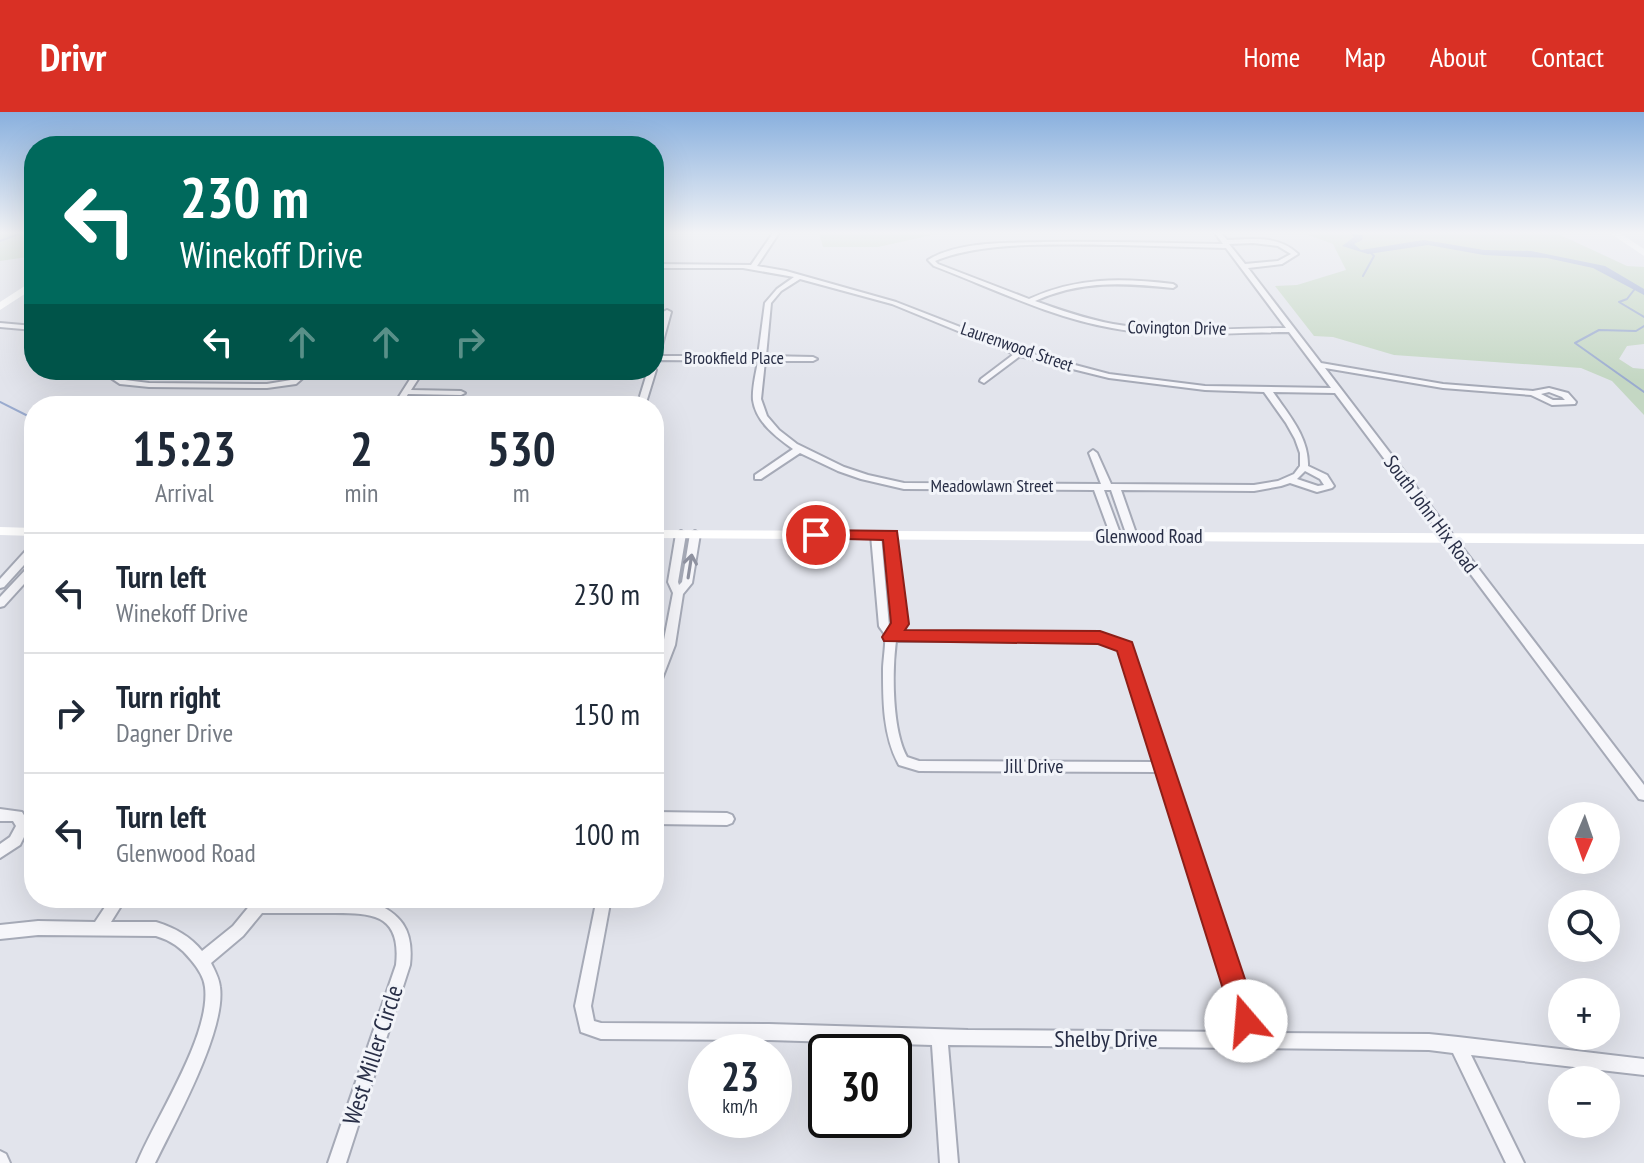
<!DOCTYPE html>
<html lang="en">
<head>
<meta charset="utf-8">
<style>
  :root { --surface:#fff; --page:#f6f6f7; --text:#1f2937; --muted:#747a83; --line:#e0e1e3; --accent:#d93025 }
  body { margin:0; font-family:"PT Sans Narrow",sans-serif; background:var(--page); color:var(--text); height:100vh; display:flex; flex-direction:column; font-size:30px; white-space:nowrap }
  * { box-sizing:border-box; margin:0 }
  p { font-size:26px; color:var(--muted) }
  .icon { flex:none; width:44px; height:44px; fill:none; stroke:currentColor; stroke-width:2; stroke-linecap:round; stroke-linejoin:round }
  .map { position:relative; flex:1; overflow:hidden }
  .details { position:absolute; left:24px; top:284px; width:640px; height:512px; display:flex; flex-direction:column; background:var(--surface); border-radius:32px; box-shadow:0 8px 32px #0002 }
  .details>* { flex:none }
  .banner { position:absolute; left:24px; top:24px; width:640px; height:244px; border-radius:32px; box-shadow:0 8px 32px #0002; background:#00695c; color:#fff; overflow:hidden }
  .needle { width:52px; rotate:182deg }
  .buttons { position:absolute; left:1548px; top:690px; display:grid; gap:16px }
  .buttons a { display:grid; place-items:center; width:72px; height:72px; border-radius:50%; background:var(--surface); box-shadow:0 8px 32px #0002; font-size:40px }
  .speed { position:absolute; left:688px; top:922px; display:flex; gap:16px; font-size:40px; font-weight:700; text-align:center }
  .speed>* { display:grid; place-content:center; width:104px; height:104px; border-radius:50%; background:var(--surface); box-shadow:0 8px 32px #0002; line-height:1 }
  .speed small { font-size:20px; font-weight:400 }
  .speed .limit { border:4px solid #111; border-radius:12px; background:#fff; color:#111 }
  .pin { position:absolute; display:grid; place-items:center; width:68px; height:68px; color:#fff; margin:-34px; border:4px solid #fff; border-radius:50%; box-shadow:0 2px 8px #0007 }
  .me { position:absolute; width:88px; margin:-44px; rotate:342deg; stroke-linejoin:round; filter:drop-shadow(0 0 6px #0008) }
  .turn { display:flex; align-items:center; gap:28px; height:168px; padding:0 24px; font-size:36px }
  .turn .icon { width:104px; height:104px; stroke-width:2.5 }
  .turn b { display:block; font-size:56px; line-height:68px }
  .lanes { display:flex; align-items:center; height:76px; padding:0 24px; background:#0003; justify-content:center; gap:40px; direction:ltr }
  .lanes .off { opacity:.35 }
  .eta { display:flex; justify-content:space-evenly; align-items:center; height:136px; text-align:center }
  .eta b { font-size:48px; font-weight:700; line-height:56px }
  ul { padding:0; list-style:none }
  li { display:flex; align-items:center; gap:24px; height:120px; padding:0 24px; border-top:2px solid var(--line) }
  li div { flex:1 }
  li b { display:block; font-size:30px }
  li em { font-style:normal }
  header { display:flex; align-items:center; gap:48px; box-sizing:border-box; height:112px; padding:0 40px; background:var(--accent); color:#fff }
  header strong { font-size:38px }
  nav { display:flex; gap:44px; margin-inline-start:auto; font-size:28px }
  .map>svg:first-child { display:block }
</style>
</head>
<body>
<header>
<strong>Drivr</strong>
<nav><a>Home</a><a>Map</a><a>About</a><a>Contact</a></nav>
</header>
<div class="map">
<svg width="1644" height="1051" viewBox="0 0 1644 1051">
  <rect width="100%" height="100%" fill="#e2e4ec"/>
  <g fill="#c4d7c3">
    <polygon points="0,121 34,121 34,144 0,149"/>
    <polygon points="819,121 941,121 878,135 823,135"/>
    <polygon points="1303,121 1556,121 1627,154 1644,155 1644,232 1627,234 1619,247 1633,256 1644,257 1644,303 1612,269 1581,256 1394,243 1333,225 1314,224 1275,174 1297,173 1346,158 1333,132"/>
  </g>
  <polygon fill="#9aabcf" points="1350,121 1363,123 1362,128 1354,132 1361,138 1424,128 1484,138 1531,139 1605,154 1644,177 1644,183 1593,156 1547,146 1484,143 1428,133 1368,142 1342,134 1354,125"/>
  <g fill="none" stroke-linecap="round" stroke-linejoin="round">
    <g stroke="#9aabcf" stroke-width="2">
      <polyline points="0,129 21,121"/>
      <polyline points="1363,164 1374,144 1370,140"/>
      <polyline points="1634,178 1627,187 1619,190 1644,205"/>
      <polyline points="1644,214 1636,219 1599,218 1575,231 1644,280"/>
      <polyline points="0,290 34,307"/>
    </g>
    <g stroke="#a6aab7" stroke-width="4">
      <g id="street">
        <polygon points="656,121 662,121 657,139 654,141"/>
        <path d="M 773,121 L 779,121 L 757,154 L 786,159 L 896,190 L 1022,239 L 1109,262 L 1205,274 L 1331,276 L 1289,220 C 1231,220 1170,227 1112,216 C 1050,205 992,176 934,154 L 928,148 C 958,129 1008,131 1043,130 C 1103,129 1163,131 1223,132 L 1215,121 L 1221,121 L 1227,128 C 1252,127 1279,123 1298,142 L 1282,152 L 1248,156 L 1321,251 L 1443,272 L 1533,279 L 1549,276 L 1568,281 L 1576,290 L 1575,292 L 1552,293 L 1531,283 L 1443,276 L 1325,256 L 1644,673 L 1644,688 L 1639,687 L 1335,281 L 1273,280 C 1288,302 1309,325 1308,354 L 1327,363 L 1334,374 L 1332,376 L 1317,380 L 1290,371 L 1281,374 L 1254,379 L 1121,378 L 1137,424 L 1132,427 L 1127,424 L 1111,378 L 1104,378 L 1121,424 L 1116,427 L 1111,424 L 1094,378 L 904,377 L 861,367 L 838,359 L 800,341 L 761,367 L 755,367 L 755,363 L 793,337 C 776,325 756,310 753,288 C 752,276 756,261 758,249 L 658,248 L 654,252 L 654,236 L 663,200 L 667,198 L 671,200 L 659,244 L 758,244 L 765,191 L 777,177 L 794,165 L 743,156 L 654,156 L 654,152 L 751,153 ZM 1253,131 L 1278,134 L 1291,142 L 1278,149 L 1245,152 L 1229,132 ZM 1120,133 L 1226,136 L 1286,216 C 1229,216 1170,222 1113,212 C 1086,207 1060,198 1035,189 C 1082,168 1123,171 1173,176 L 1176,174 L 1173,172 C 1121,166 1078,165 1029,187 L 938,152 L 935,149 C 984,128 1066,133 1120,133 ZM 800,167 L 892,192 L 1014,242 L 981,267 L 980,269 L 984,271 L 1020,244 L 1109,266 L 1205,278 L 1264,280 L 1286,311 L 1295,327 L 1300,341 L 1300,354 L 1294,362 L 1278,369 L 1254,373 L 1111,372 L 1097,341 L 1093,338 L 1089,341 L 1101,372 L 904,371 L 868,363 L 844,355 L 797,332 L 779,318 L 767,304 L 761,287 L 765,249 L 813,249 L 817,247 L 813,245 L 766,244 L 771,191 L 781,179 ZM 1549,280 L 1562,285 L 1565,288 L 1553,288 L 1541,282 ZM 1305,359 L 1320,367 L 1324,373 L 1318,374 L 1297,367 Z"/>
        <polygon points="0,211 34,214 34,218 0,215"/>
        <polygon points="654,256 656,258 645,294 637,294 648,258 654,258"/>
        <polygon points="99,258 109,258 125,268 149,271 267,272 291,268 303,258 312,258 296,272 267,276 149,275 120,272"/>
        <polygon points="416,258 424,258 411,278 461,279 465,281 461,283 408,282 401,294 393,294"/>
        <polygon points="681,419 686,422 678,470 679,473 682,470 690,422 695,419 700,422 692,471 683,482 675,533 660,572 658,575 654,576 654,557 663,533 673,481 668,470 676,422"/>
        <path d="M 876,420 L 881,423 L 889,514 L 891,516 L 895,512 L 886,423 L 891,420 L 896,423 L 905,512 L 899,521 L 1100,521 L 1129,532 L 1171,655 L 1257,921 L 1429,922 L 1458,925 L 1644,947 L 1644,963 L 1471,943 L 1524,1051 L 1506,1051 L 1453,941 L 1429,938 L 948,933 L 958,1051 L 940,1051 L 932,933 L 769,928 L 601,927 L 581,920 L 575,894 L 597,786 L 611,786 L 591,894 L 594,909 L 601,911 L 769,912 L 968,918 L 1242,920 L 1159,660 L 919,659 L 899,653 C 883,624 883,589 883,557 C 883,550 886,530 885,525 C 885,521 881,518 879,514 L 871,423 ZM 896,529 L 1099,529 L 1120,537 L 1156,650 L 919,649 L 907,645 C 892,618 892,560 896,529 Z"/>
        <polygon points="34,433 34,442 4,475 0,476 0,467 30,434"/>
        <polygon points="34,452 34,461 4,494 0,495 0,485 30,453"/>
        <polygon points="0,697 22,700 30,713 20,733 0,746 0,732 10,725 16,714 13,709 0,709"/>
        <polygon points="654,700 727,701 732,703 734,707 732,711 727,713 654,712"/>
        <path d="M 111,786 L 126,786 L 111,810 L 156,810 C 175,816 190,824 202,839 L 233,814 L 256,786 L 368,788 C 401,801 414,817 410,853 L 346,1051 L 328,1051 L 396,853 C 402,798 367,801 325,801 C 304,801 283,801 262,801 L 243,824 L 211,851 C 215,859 219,866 220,875 C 226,919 175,1010 155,1051 L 137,1051 C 156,1005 211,923 205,875 C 204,865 197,855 191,848 C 182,836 170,828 156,824 L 38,823 L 0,827 L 0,813 L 38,809 L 95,810 Z"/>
        <polygon points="0,1039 6,1042 10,1051 0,1051"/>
      </g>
    </g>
    <use href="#street" fill="#f6f6fa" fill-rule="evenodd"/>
    <g fill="#fff" fill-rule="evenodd">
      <polygon points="1610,121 1620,121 1644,137 1644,144"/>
      <polygon points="34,168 34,176 0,198 0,190"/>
      <polygon points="0,415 34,416 34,424 0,423"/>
      <polygon points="654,418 1644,422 1644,432 654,426"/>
    </g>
  </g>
  <defs><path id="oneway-shaft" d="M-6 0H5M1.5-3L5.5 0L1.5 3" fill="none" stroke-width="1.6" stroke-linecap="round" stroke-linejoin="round" transform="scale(2)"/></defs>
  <use stroke="#8f92a0" href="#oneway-shaft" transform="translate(690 454) rotate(-81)"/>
  <linearGradient id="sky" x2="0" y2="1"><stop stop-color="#89b0de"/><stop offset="0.45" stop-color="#f2f3f6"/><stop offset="1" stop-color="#f2f3f6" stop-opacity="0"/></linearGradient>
  <rect width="1644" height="268" fill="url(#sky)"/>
  <polygon fill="#d93025" stroke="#8d1f18" stroke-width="2" points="816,418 897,419 909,512 905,518 1100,519 1132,530 1259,909 1256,919 1246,922 1237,919 1233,909 1117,539 1098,532 884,529 882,525 891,511 883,428 810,426 810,419"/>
  <g text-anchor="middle" stroke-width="6" stroke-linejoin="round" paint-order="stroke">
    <g font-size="18" fill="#282e46" stroke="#f2f4f9">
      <text transform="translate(1177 216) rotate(1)" y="6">Covington Drive</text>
      <text transform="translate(1017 235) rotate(19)" y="6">Laurenwood Street</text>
      <text x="734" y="252">Brookfield Place</text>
      <text x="992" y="380">Meadowlawn Street</text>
    </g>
    <g font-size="20" fill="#282e46" stroke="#f2f4f9">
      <text transform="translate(1431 402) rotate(53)" y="7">South John Hix Road</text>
      <text x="1149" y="431">Glenwood Road</text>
      <text x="1034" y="661">Jill Drive</text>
    </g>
    <g font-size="24" fill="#282e46" stroke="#f2f4f9">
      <text x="1106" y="935">Shelby Drive</text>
      <text transform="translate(373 943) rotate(-72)" y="8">West Miller Circle</text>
    </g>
  </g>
</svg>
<div class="buttons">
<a><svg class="needle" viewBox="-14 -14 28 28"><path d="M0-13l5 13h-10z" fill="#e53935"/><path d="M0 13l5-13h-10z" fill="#747a83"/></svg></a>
<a><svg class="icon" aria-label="search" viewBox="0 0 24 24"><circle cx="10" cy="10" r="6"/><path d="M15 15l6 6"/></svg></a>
<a>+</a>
<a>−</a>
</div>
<div class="speed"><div>23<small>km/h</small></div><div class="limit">30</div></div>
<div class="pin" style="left:816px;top:423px;background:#d93025"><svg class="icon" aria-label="arrive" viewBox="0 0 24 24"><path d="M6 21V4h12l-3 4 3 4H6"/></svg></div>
<svg class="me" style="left:1246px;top:909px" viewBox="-20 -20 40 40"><circle r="19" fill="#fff"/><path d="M0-13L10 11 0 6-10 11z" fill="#d93025"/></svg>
<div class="banner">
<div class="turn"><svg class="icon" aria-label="left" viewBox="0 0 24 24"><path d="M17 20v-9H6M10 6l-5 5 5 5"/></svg><div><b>230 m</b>Winekoff Drive</div></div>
<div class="lanes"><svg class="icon" aria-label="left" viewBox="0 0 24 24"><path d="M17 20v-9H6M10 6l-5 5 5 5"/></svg><svg class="icon off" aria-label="ahead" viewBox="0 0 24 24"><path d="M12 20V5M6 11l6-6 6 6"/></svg><svg class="icon off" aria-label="ahead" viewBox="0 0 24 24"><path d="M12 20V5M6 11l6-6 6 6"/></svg><svg class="icon off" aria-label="right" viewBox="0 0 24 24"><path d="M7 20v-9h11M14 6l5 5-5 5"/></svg></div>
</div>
<section class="details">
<div class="eta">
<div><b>15:23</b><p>Arrival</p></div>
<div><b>2</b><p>min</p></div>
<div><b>530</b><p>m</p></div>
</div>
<ul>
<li><svg class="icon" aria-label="left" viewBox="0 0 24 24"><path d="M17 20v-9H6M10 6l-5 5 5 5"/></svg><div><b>Turn left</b><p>Winekoff Drive</p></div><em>230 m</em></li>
<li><svg class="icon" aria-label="right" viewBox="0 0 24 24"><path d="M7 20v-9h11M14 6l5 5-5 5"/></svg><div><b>Turn right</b><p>Dagner Drive</p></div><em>150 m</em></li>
<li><svg class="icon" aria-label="left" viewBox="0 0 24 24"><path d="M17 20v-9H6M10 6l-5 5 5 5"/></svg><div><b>Turn left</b><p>Glenwood Road</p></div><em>100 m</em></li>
</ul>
</section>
</div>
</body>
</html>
